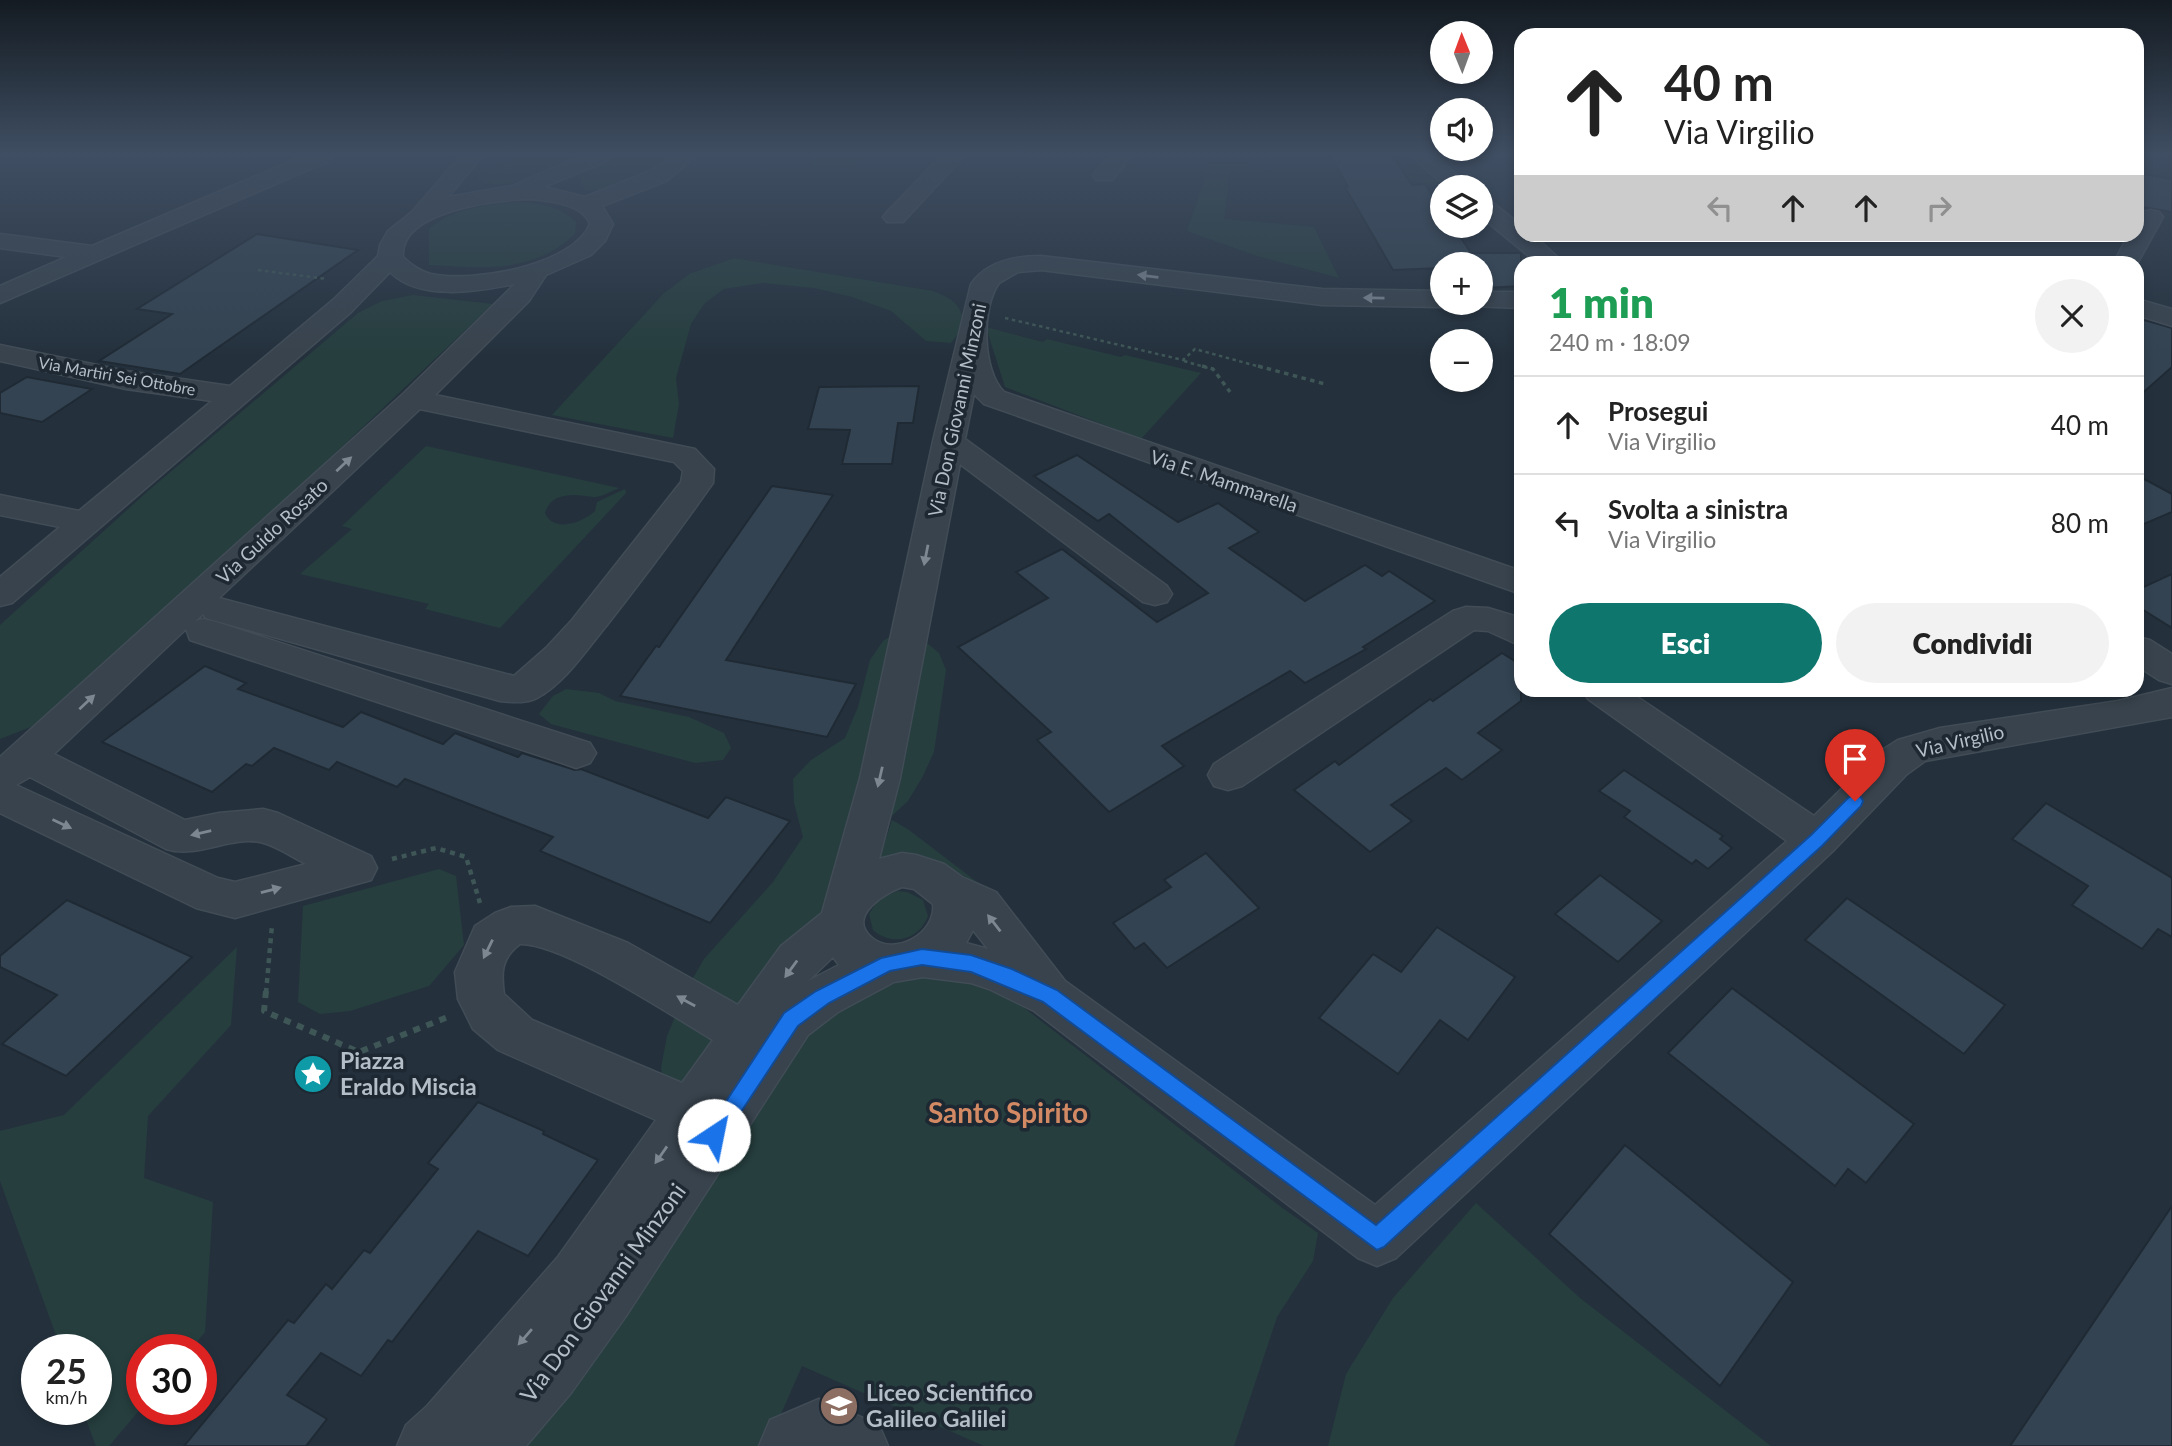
<!DOCTYPE html>
<html lang="it">
<head>
<meta charset="utf-8">
<style>
  :root { --surface:#fff; --page:#f2f2f2; --text:#222; --muted:#767676; --line:#e0e0e0; --accent:#0f766e }
  body { margin:0; font-family:Lato,sans-serif; background:var(--page); color:var(--text); height:100vh; display:flex; flex-direction:column; font-size:26px; white-space:nowrap }
  * { box-sizing:border-box; margin:0 }
  p { font-size:23px; color:var(--muted) }
  .icon { flex:none; width:38px; height:38px; fill:none; stroke:currentColor; stroke-width:2; stroke-linecap:round; stroke-linejoin:round }
  .map { position:relative; flex:1; overflow:hidden }
  .details { position:absolute; left:1514px; top:256px; width:630px; height:441px; display:flex; flex-direction:column; background:var(--surface); border-radius:21px; box-shadow:0 4px 10px #0003 }
  .details>* { flex:none }
  .guide { position:absolute; left:1514px; top:28px; width:630px; height:214px; border-radius:21px; box-shadow:0 4px 10px #0003; background:#fff; color:var(--text); overflow:hidden }
  .needle { width:46px; rotate:359deg }
  .fabs { position:absolute; left:1430px; top:21px; display:grid; gap:14px }
  .fabs a { display:grid; place-items:center; width:63px; height:63px; border-radius:50%; background:var(--surface); box-shadow:0 4px 10px #0003; font-size:35px }
  .speed { position:absolute; left:21px; top:1334px; display:flex; gap:14px; font-size:35px; font-weight:700; text-align:center }
  .speed>* { display:grid; place-content:center; width:91px; height:91px; border-radius:50%; background:var(--surface); box-shadow:0 4px 10px #0003; line-height:1 }
  .speed small { font-size:18px; font-weight:400 }
  .speed .limit { border:10px solid #d22; background:#fff; color:#111 }
  .pin { position:absolute; display:grid; place-items:center; width:60px; height:60px; color:#fff; margin:-72px -30px; border-radius:50% 50% 50% 0; rotate:-45deg; box-shadow:0 0 7px #0007 }
  .pin .icon { rotate:45deg }
  .me { position:absolute; width:77px; margin:-38px; rotate:34deg; stroke-linejoin:round; filter:drop-shadow(0 0 5px #0008) }
  .turn { display:flex; align-items:center; gap:24px; height:147px; padding:0 35px; font-size:32px }
  .turn .icon { width:91px; height:91px; stroke-width:2.5 }
  .turn b { display:block; font-size:49px; line-height:60px }
  .lanes { display:flex; align-items:center; height:66px; padding:0 35px; background:#0003; justify-content:center; gap:35px; direction:ltr }
  .lanes .off { opacity:.35 }
  .round { display:grid; place-items:center; flex:none; width:74px; height:74px; border-radius:37px; background:var(--page) }
  .head { display:flex; align-items:center; justify-content:space-between; height:119px; padding:0 35px }
  h1 { font-size:42px; font-weight:800; line-height:52px; color:#1e9e55 }
  .cta { display:flex; gap:14px; margin-top:auto; padding:14px 35px }
  .cta a { flex:1; height:80px; border-radius:42px; background:var(--accent); color:#fff; font-size:28px; font-weight:800; line-height:80px; text-align:center }
  .cta a+a { background:var(--page); color:var(--text) }
  ul { padding:0; list-style:none }
  li { display:flex; align-items:center; gap:21px; height:98px; padding:0 35px; border-top:2px solid var(--line) }
  li div { flex:1 }
  li b { display:block; font-size:26px }
  li em { font-style:normal }
  .map>svg:first-child { display:block }
</style>
</head>
<body>
<div class="map">
<svg width="2172" height="1446" viewBox="0 0 2172 1446">
  <rect width="100%" height="100%" fill="#24313d"/>
  <g fill="#263e3e">
    <path d="M 524,155 L 580,155 C 552,167 508,195 478,180 L 479,174 Z"/>
    <path d="M 622,155 L 677,155 C 650,174 621,191 587,190 L 580,184 L 584,172 Z"/>
    <path d="M 815,155 L 867,155 C 849,167 834,175 813,167 L 811,161 Z"/>
    <polygon points="1210,164 1249,165 1248,172 1230,171 1224,219 1314,227 1339,278 1257,256 1187,231"/>
    <polygon points="1422,165 1448,187 1406,180 1401,174 1407,168"/>
    <path d="M 521,202 C 541,203 562,208 576,222 L 575,234 C 532,274 484,268 429,265 L 429,229 C 453,208 490,204 521,202 Z"/>
    <path d="M 734,258 L 933,291 C 953,299 962,304 964,326 L 951,343 L 926,341 L 891,311 L 852,297 L 814,288 L 763,283 L 724,289 L 705,303 L 691,324 L 676,378 L 679,404 L 673,438 L 552,415 L 663,294 L 689,274 Z"/>
    <polygon points="413,295 493,304 178,602 46,721 0,739 0,625 148,491 358,313 382,301"/>
    <polygon points="986,327 1043,342 1047,339 1121,357 1125,355 1201,373 1141,439 1005,387"/>
    <path d="M 426,446 L 619,488 C 612,491 600,498 593,497 C 576,494 551,491 545,513 C 553,533 583,523 595,511 L 597,502 L 625,489 L 626,493 L 500,628 L 425,609 L 429,604 L 300,574 L 352,529 L 342,526 Z"/>
    <polygon points="900,630 915,633 939,653 946,670 934,752 923,776 908,801 879,828 835,918 683,1109 664,1088 661,1068 667,1036 686,990 704,959 773,882 803,837 794,803 793,779 811,760 845,738 858,707 870,660 883,641"/>
    <polygon points="566,689 599,693 615,701 689,717 724,733 731,748 723,760 695,763 551,724 539,714 553,696"/>
    <polygon points="892,820 909,830 981,885 940,864 878,863"/>
    <polygon points="439,869 456,876 464,945 429,986 350,1011 320,1014 298,1002 303,906"/>
    <path d="M 897,891 L 907,892 L 923,900 L 928,916 C 919,940 892,947 873,930 L 869,914 L 879,899 Z"/>
    <polygon points="237,947 231,1025 148,1116 144,1178 213,1202 205,1332 191,1349 142,1349 142,1407 109,1446 96,1446 82,1409 96,1409 96,1349 61,1349 0,1181 0,1131 64,1115"/>
    <polygon points="915,973 968,978 1014,1000 1281,1207 1318,1233 1313,1261 1277,1317 1234,1446 984,1446 802,1366 767,1446 522,1446 623,1322 797,1044 854,991"/>
    <polygon points="1476,1203 1580,1298 1771,1446 1328,1446 1346,1374 1393,1298"/>
  </g>
  <g fill="#334351" stroke="#1f2a34" stroke-width="2">
    <polygon points="1330,155 1392,155 1412,185 1425,184 1442,210 1442,226 1453,226 1471,253 1521,253 1521,286 1484,288 1480,284 1480,264 1442,264 1442,268 1393,270 1345,187 1348,187"/>
    <polygon points="2137,173 2172,179 2172,212 2137,206"/>
    <polygon points="257,234 358,250 180,374 99,361 172,314 137,309"/>
    <polygon points="2137,318 2172,328 2172,367 2137,398"/>
    <polygon points="27,377 92,389 42,422 0,413 0,393"/>
    <polygon points="919,386 913,423 898,423 892,464 842,464 850,430 808,429 819,387"/>
    <polygon points="1077,455 1178,522 1218,503 1259,532 1229,548 1305,601 1365,565 1382,576 1389,571 1435,601 1363,647 1366,649 1305,683 1290,671 1162,746 1184,766 1109,812 1037,740 1051,732 958,647 1048,598 1016,572 1062,549 1157,622 1208,593 1109,514 1098,521 1034,476"/>
    <polygon points="2137,475 2172,494 2172,512 2137,527"/>
    <polygon points="772,486 833,495 726,660 856,684 827,737 620,696 656,646 659,647"/>
    <polygon points="2172,574 2172,628 2137,606 2137,590"/>
    <polygon points="1502,653 1521,665 1521,701 1478,733 1502,750 1462,780 1446,768 1391,805 1412,821 1370,852 1294,790 1335,761 1339,765 1430,699 1433,701"/>
    <polygon points="205,666 246,683 238,689 343,727 361,712 443,744 455,733 518,757 522,753 575,770 581,769 708,818 726,797 790,821 710,923 540,851 553,837 405,779 397,787 337,762 329,770 274,748 252,766 246,764 212,792 102,742"/>
    <polygon points="1624,770 1723,836 1720,839 1732,848 1708,869 1696,860 1692,864 1624,817 1630,811 1599,791"/>
    <polygon points="2046,803 2172,878 2172,937 2158,929 2142,949 2072,905 2088,886 2012,839"/>
    <polygon points="1206,853 1259,908 1167,968 1144,943 1135,949 1113,923 1171,887 1164,880"/>
    <polygon points="1600,875 1662,921 1618,962 1555,914"/>
    <polygon points="1847,898 2005,1005 1964,1054 1805,940"/>
    <polygon points="67,900 192,957 66,1076 2,1044 57,995 0,967 0,956"/>
    <polygon points="1437,927 1515,977 1468,1040 1440,1020 1398,1074 1319,1018 1373,954 1401,972"/>
    <polygon points="1732,988 1914,1124 1866,1183 1848,1169 1835,1186 1668,1053"/>
    <polygon points="478,1102 544,1131 543,1134 598,1160 528,1256 478,1231 392,1342 388,1340 361,1376 321,1353 287,1395 327,1419 306,1446 184,1446 288,1320 294,1323 326,1284 332,1289 364,1250 370,1253 438,1169 428,1163"/>
    <polygon points="1625,1145 1793,1282 1720,1386 1549,1234"/>
    <polygon points="2172,1206 2172,1446 2010,1446"/>
  </g>
  <g fill="none" stroke-linecap="round" stroke-linejoin="round">
    <g stroke="#414c56" stroke-width="3">
      <g id="minor">
        <polygon points="305,155 334,155 331,160 0,303 0,286 66,257 0,248 0,234 92,246"/>
        <path d="M 461,155 L 483,155 L 448,197 L 512,186 L 583,155 L 612,155 L 609,160 L 544,187 L 585,197 L 650,171 L 673,155 L 698,155 L 666,181 L 602,206 L 613,224 L 605,241 L 591,255 L 546,275 L 529,301 L 435,395 L 695,449 L 714,469 L 713,483 C 679,531 643,579 607,625 C 587,649 565,683 537,698 C 525,704 513,702 500,701 L 206,618 L 203,614 L 195,621 L 203,619 L 216,622 L 590,743 L 596,753 L 590,763 L 576,768 L 562,763 L 190,640 L 186,629 L 54,754 L 185,820 L 219,813 L 263,809 L 278,813 L 371,856 L 377,868 L 371,880 L 235,918 L 196,908 L 0,813 L 0,757 L 404,393 L 515,284 C 478,291 420,302 390,272 L 351,312 L 12,603 L 0,606 L 0,577 L 60,527 L 0,515 L 0,495 L 79,511 L 212,401 L 126,389 L 0,361 L 0,345 L 126,371 L 230,386 L 333,300 L 378,256 L 380,245 L 388,231 L 412,212 ZM 530,199 C 549,201 582,203 590,224 C 573,266 471,283 431,274 C 419,271 412,265 403,257 C 399,210 498,200 530,199 ZM 420,409 L 674,462 L 683,471 L 681,482 L 572,620 L 546,648 L 514,676 L 219,598 ZM 30,777 L 166,849 C 197,859 230,836 260,842 C 275,845 292,857 306,864 L 235,882 L 218,878 L 16,785 Z"/>
        <polygon points="942,155 965,155 903,222 887,222 883,217 887,212"/>
        <polygon points="1110,155 1133,155 1112,180 1096,180 1093,175"/>
        <polygon points="1410,155 1434,155 1471,187 1447,187"/>
        <polygon points="1480,197 1488,199 1521,225 1521,234 1532,234 1563,262 1536,262 1480,216"/>
        <polygon points="2151,210 2159,212 2163,217 2137,264 2114,262 2129,234 2137,234 2137,221 2143,212"/>
        <path d="M 1041,256 L 1322,289 L 1442,291 L 1442,303 L 1452,303 L 1442,307 L 1322,305 L 1041,270 L 1018,272 L 999,283 C 981,308 982,370 1004,392 L 1521,571 L 1521,594 L 984,404 L 974,394 L 965,439 L 1167,586 L 1172,594 L 1167,602 L 1155,605 L 1143,602 L 960,464 L 900,778 L 879,859 L 902,853 L 916,855 L 944,864 L 962,877 L 996,892 L 1065,981 L 1375,1205 L 1787,841 L 1588,699 L 1583,690 L 1627,690 L 1814,816 L 1879,752 L 1898,740 L 1940,728 L 2118,701 L 2172,688 L 2172,717 L 1925,761 L 1907,774 L 1832,852 L 1396,1258 L 1377,1266 L 1358,1258 L 1034,1011 L 989,989 L 971,983 L 923,977 L 894,982 L 838,1012 L 808,1035 L 626,1316 L 571,1393 L 526,1446 L 397,1446 L 406,1425 L 427,1406 L 557,1258 L 656,1120 L 498,1050 L 473,1029 L 458,999 L 455,972 L 475,926 L 495,913 L 511,907 L 535,906 L 628,943 L 738,1005 L 781,946 L 822,913 L 860,778 L 933,441 L 971,284 C 987,261 1015,256 1041,256 ZM 902,887 L 914,889 L 933,904 C 936,935 893,957 871,937 C 847,916 885,893 902,887 ZM 973,930 L 988,949 L 966,943 ZM 520,944 C 563,943 672,1016 713,1040 L 682,1083 L 532,1020 L 504,994 C 501,973 501,958 520,944 ZM 833,957 L 839,965 L 808,981 Z"/>
        <polygon points="1480,292 1521,292 1521,308 1471,306 1469,303 1480,303"/>
        <polygon points="2137,299 2172,309 2172,326 2137,315"/>
        <polygon points="1466,607 1488,608 1521,618 1521,646 1488,631 1474,630 1242,786 1228,790 1214,786 1208,775 1214,764 1453,611"/>
        <polygon points="2137,637 2150,640 2172,654 2172,684 2159,680 2137,666"/>
        <polygon points="819,1399 879,1425 888,1446 759,1446 770,1420"/>
      </g>
    </g>
    <g stroke="#3f5656" stroke-width="2.5" stroke-dasharray="3.5 3.5" stroke-linecap="butt">
      <polyline points="258,270 327,279"/>
      <polyline points="1005,318 1183,360 1195,349 1264,368"/>
      <polyline points="1184,361 1208,368"/>
    </g>
    <g stroke="#3f5656" stroke-width="3.5" stroke-dasharray="4.5 4.5" stroke-linecap="butt">
      <polyline points="1202,366 1213,369 1230,392"/>
      <polyline points="1258,366 1325,384"/>
    </g>
    <g stroke="#3f5656" stroke-width="4.5" stroke-dasharray="5 5" stroke-linecap="butt">
      <polyline points="392,859 436,848 466,857 480,903"/>
      <polyline points="266,993 272,925"/>
    </g>
    <polyline stroke="#3f5656" stroke-width="6" stroke-dasharray="7 7" stroke-linecap="butt" points="266,991 264,1011 359,1052 448,1017"/>
    <use href="#minor" fill="#38434d" fill-rule="evenodd"/>
  </g>
  <defs><path id="oneway-solid" d="M-6-.8H1V-3.2L6.5 0L1 3.2V.8H-6Z" transform="scale(1.75)"/></defs>
  <g fill="#7c8791">
    <use href="#oneway-solid" transform="translate(1148 276) rotate(-173)"/>
    <use href="#oneway-solid" transform="translate(1374 298) rotate(-179)"/>
    <use href="#oneway-solid" transform="translate(344 464) rotate(-43)"/>
    <use href="#oneway-solid" transform="translate(926 555) rotate(101)"/>
    <use href="#oneway-solid" transform="translate(87 702) rotate(-43)"/>
    <use href="#oneway-solid" transform="translate(880 777) rotate(103)"/>
    <use href="#oneway-solid" transform="translate(62 824) rotate(25)"/>
    <use href="#oneway-solid" transform="translate(201 833) rotate(167)"/>
    <use href="#oneway-solid" transform="translate(271 890) rotate(-15)"/>
    <use href="#oneway-solid" transform="translate(994 923) rotate(-128)"/>
    <use href="#oneway-solid" transform="translate(488 949) rotate(116)"/>
    <use href="#oneway-solid" transform="translate(791 969) rotate(126)"/>
    <use href="#oneway-solid" transform="translate(686 1001) rotate(-151)"/>
    <use href="#oneway-solid" transform="translate(661 1155) rotate(125)"/>
    <use href="#oneway-solid" transform="translate(525 1337) rotate(131)"/>
  </g>
  <linearGradient id="sky" x2="0" y2="1"><stop stop-color="#141b22"/><stop offset="0.43" stop-color="#3f4e62"/><stop offset="1" stop-color="#3f4e62" stop-opacity="0"/></linearGradient>
  <rect width="2172" height="357" fill="url(#sky)"/>
  <polygon fill="#1a73e8" stroke="#114b97" stroke-width="2" points="1855,795 1861,797 1863,801 1861,806 1823,845 1384,1247 1377,1250 1043,1002 971,972 922,965 890,971 829,1003 798,1026 721,1142 714,1145 707,1142 704,1135 784,1013 816,991 881,958 922,949 971,955 1012,969 1057,990 1376,1225 1811,835 1849,797"/>
  <defs>
    <g id="sight-disc" transform="scale(2.0125)"><circle r="9.5" fill="#0f9aa8" stroke="#1d2832"/><path d="M0-6L1.8-2.2L6-1.7L2.9 1.2L3.7 5.4L0 3.3L-3.7 5.4L-2.9 1.2L-6-1.7L-1.8-2.2Z" fill="#fff"/></g>
    <g id="school-disc" transform="scale(2.0125)"><circle r="9.5" fill="#8d6e63" stroke="#1d2832"/><path d="M0-5L7-2L0 1L-7-2ZM-4 1L0 2.5L4 1V4Q0 6-4 4Z" fill="#fff"/></g>
  </defs>
  <g fill-rule="evenodd">
    <use href="#sight-disc" x="313" y="1074"/>
    <use href="#school-disc" x="839" y="1406"/>
  </g>
  <g text-anchor="middle" stroke-width="7" stroke-linejoin="round" paint-order="stroke">
    <g font-size="16" fill="#b4bec9" stroke="#1d2832">
      <text transform="translate(117 376) rotate(10)" y="6">Via Martiri Sei Ottobre</text>
    </g>
    <g font-size="19" fill="#b4bec9" stroke="#1d2832">
      <text transform="translate(957 410) rotate(-78)" y="7">Via Don Giovanni Minzoni</text>
      <text transform="translate(1224 481) rotate(19)" y="7">Via E. Mammarella</text>
      <text transform="translate(272 531) rotate(-43)" y="7">Via Guido Rosato</text>
      <text transform="translate(1960 741) rotate(-13)" y="7">Via Virgilio</text>
    </g>
    <g font-size="23" font-weight="bold" fill="#b4bec9" stroke="#1d2832" text-anchor="start">
      <text x="340" y="1069">Piazza<tspan x="340" dy="26">Eraldo Miscia</tspan></text>
      <text x="866" y="1401">Liceo Scientifico<tspan x="866" dy="26">Galileo Galilei</tspan></text>
    </g>
    <g font-size="23" fill="#b4bec9" stroke="#1d2832">
      <text transform="translate(603 1293) rotate(-54)" y="8">Via Don Giovanni Minzoni</text>
    </g>
    <g font-size="28" font-weight="bold" fill="#d38a64" stroke="#1d2832">
      <text x="1008" y="1123">Santo Spirito</text>
    </g>
  </g>
</svg>
<div class="fabs">
<a><svg class="needle" viewBox="-14 -14 28 28"><path d="M0-13l5 13h-10z" fill="#e53935"/><path d="M0 13l5-13h-10z" fill="#767676"/></svg></a>
<a><svg class="icon" aria-label="sound" viewBox="0 0 24 24"><path d="M4 9h4l5-4v14l-5-4H4zM17 9q2 3 0 6"/></svg></a>
<a><svg class="icon" aria-label="layers" viewBox="0 0 24 24"><path d="M12 4l9 5-9 5-9-5zM3 14l9 5 9-5"/></svg></a>
<a>+</a>
<a>−</a>
</div>
<div class="speed"><div>25<small>km/h</small></div><div class="limit">30</div></div>
<div class="pin" style="left:1855px;top:801px;background:#d93025"><svg class="icon" aria-label="arrive" viewBox="0 0 24 24"><path d="M6 21V4h12l-3 4 3 4H6"/></svg></div>
<svg class="me" style="left:714px;top:1135px" viewBox="-20 -20 40 40"><circle r="19" fill="#fff"/><path d="M0-13L10 11 0 6-10 11z" fill="#1a73e8"/></svg>
<div class="guide">
<div class="turn"><svg class="icon" aria-label="ahead" viewBox="0 0 24 24"><path d="M12 20V5M6 11l6-6 6 6"/></svg><div><b>40 m</b>Via Virgilio</div></div>
<div class="lanes"><svg class="icon off" aria-label="left" viewBox="0 0 24 24"><path d="M17 20v-9H6M10 6l-5 5 5 5"/></svg><svg class="icon" aria-label="ahead" viewBox="0 0 24 24"><path d="M12 20V5M6 11l6-6 6 6"/></svg><svg class="icon" aria-label="ahead" viewBox="0 0 24 24"><path d="M12 20V5M6 11l6-6 6 6"/></svg><svg class="icon off" aria-label="right" viewBox="0 0 24 24"><path d="M7 20v-9h11M14 6l5 5-5 5"/></svg></div>
</div>
<section class="details">
<div class="head"><div><h1>1 min</h1><p>240 m · 18:09</p></div><a class="round"><svg class="icon" aria-label="close" viewBox="0 0 24 24"><path d="M6 6l12 12M18 6L6 18"/></svg></a></div>
<ul>
<li><svg class="icon" aria-label="ahead" viewBox="0 0 24 24"><path d="M12 20V5M6 11l6-6 6 6"/></svg><div><b>Prosegui</b><p>Via Virgilio</p></div><em>40 m</em></li>
<li><svg class="icon" aria-label="left" viewBox="0 0 24 24"><path d="M17 20v-9H6M10 6l-5 5 5 5"/></svg><div><b>Svolta a sinistra</b><p>Via Virgilio</p></div><em>80 m</em></li>
</ul>
<div class="cta"><a>Esci</a><a>Condividi</a></div>
</section>
</div>
</body>
</html>
